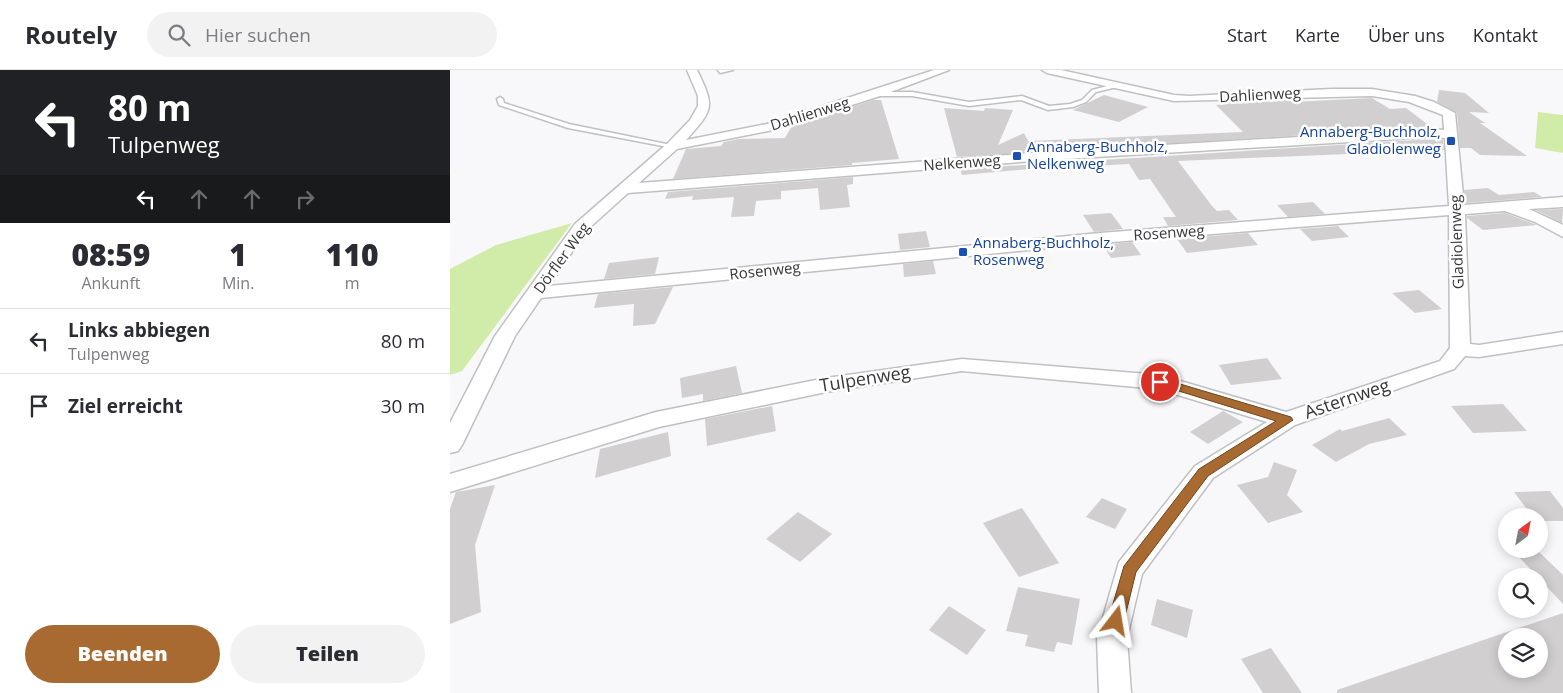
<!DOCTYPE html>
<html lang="de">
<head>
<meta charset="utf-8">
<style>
  :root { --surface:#fff; --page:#f2f2f3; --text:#2b2b33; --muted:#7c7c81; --line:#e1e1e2; --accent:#a86a30 }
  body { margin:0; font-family:"Open Sans",sans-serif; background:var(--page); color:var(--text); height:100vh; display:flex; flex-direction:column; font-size:19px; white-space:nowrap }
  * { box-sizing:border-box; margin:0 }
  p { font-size:16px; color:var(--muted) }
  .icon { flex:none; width:28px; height:28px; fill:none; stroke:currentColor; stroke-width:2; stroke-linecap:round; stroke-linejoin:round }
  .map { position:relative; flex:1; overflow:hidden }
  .sheet { display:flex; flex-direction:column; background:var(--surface); width:450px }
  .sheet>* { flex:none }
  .hud { background:#202124; color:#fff; overflow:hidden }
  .needle { width:32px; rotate:32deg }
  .tools { position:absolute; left:1048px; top:438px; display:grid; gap:10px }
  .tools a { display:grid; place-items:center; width:50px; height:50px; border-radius:50%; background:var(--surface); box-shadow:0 2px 12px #0003; font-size:25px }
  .pin { position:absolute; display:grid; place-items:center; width:42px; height:42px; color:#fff; margin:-21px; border:2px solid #fff; border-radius:50%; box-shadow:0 1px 5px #0007 }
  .me { position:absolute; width:55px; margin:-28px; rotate:14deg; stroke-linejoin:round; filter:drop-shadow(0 0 4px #0008) }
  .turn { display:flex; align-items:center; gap:18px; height:105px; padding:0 25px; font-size:22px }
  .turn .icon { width:65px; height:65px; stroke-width:2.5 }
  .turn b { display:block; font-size:35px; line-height:42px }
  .lanes { display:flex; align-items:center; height:48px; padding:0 25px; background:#0003; justify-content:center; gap:25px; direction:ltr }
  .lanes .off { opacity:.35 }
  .eta { display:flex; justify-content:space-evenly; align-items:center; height:85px; text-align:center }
  .eta b { font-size:30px; font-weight:800; line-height:35px }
  .cta { display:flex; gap:10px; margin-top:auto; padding:10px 25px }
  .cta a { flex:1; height:58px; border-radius:30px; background:var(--accent); color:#fff; font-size:20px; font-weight:800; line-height:58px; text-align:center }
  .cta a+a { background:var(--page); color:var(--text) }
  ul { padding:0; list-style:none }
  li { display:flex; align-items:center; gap:15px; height:65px; padding:0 25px; border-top:1px solid var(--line) }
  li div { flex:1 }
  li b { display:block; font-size:19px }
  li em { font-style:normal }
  header { display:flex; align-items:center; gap:30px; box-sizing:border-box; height:70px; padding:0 25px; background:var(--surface); border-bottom:1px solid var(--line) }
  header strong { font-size:24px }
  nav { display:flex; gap:28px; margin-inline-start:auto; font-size:18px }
  .search { width:350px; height:45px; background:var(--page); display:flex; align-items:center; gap:12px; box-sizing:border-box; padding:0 18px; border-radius:28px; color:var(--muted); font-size:19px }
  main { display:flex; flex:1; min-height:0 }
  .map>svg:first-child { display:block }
</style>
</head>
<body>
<header>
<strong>Routely</strong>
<div class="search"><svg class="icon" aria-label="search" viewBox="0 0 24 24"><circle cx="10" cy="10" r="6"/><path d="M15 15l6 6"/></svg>Hier suchen</div>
<nav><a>Start</a><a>Karte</a><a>Über uns</a><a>Kontakt</a></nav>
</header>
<main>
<section class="sheet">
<div class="hud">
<div class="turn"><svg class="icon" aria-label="left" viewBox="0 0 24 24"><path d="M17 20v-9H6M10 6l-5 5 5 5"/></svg><div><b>80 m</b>Tulpenweg</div></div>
<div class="lanes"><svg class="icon" aria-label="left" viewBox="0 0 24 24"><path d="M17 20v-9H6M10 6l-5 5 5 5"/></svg><svg class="icon off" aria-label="ahead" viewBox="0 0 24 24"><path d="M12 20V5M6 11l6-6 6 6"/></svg><svg class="icon off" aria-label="ahead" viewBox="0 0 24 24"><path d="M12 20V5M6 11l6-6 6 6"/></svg><svg class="icon off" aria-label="right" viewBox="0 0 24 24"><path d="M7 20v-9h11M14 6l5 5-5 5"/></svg></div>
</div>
<div class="eta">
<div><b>08:59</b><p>Ankunft</p></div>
<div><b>1</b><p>Min.</p></div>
<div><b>110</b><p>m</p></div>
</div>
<ul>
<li><svg class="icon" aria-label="left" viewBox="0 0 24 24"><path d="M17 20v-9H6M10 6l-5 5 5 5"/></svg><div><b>Links abbiegen</b><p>Tulpenweg</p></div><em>80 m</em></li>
<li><svg class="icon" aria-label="arrive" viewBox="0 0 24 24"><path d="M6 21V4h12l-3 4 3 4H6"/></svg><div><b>Ziel erreicht</b></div><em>30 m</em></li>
</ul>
<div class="cta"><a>Beenden</a><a>Teilen</a></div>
</section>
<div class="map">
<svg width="1113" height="623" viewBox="0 0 1113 623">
  <rect width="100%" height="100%" fill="#f8f8fa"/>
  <g fill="#d1eca9">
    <polygon points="1088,42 1113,45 1113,83 1085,78"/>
    <polygon points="122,153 12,301 0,305 0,199 46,175"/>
  </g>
  <g fill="#d1cfcf" fill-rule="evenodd">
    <polygon points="989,20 1015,23 1039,43 1019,42 1035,53 1030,53 1077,86 1030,85 1021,78 1010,78 1007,43 987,32"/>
    <polygon points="654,25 698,37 669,52 623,40"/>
    <polygon points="922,28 940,39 956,38 981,57 507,87 494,38 534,41 535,38 563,40 548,75 574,63 578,71 793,62 766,35 803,31 840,30 842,32"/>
    <polygon points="423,30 431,30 449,89 402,93 402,95 223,109 236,79 271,76 274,72 289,69 335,68 342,56"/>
    <polygon points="983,69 993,70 994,80 728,91 762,136 767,141 779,140 788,150 718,156 713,147 726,147 700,109 689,110 679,94 624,97 623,95 512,105 510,99"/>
    <polygon points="403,107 403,114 397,115 400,137 370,140 368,118 331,121 331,129 306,131 304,146 281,147 284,127 242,130 243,126 215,129 218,122"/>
    <polygon points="1038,118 1049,125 1084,122 1092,127 1016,133 1014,120"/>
    <polygon points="863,132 875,144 838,147 827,135"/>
    <polygon points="1113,139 1112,153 1086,140"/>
    <polygon points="661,143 673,159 644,162 633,145"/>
    <polygon points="1055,143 1087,155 1033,160 1017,148 1017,146"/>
    <polygon points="888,156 899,167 862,171 850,159"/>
    <polygon points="476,161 480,177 450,180 448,164"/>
    <polygon points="798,163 808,175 737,183 727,169"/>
    <polygon points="682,172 691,185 661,188 653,175"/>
    <polygon points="209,187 205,204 154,209 159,193"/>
    <polygon points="483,191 486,204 454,207 453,194"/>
    <polygon points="223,217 205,254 183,256 184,234 144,238 148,224"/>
    <polygon points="969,220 992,239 965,243 942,223"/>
    <polygon points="817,288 832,309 781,315 769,295"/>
    <polygon points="286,296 292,323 253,331 253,324 232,328 230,308"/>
    <polygon points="1053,334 1077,361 1023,363 1001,336"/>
    <polygon points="322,336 326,361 257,376 255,349"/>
    <polygon points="773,341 793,352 758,374 740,362"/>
    <polygon points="939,348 957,365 919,374 886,392 862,375 890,359 892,361"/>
    <polygon points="218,362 221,386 145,408 150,379"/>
    <polygon points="824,392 847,400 837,425 853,442 818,453 787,415 818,407"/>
    <polygon points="45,415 25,475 31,542 0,554 0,439 6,422"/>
    <polygon points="1100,421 1113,438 1113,451 1089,451 1089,446 1082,446 1064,422"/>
    <polygon points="652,428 677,439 665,459 636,447"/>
    <polygon points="572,438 609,493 569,507 533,453"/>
    <polygon points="348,442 382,464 350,492 316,469"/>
    <polygon points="1088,481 1113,505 1113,534 1067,485"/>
    <polygon points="568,517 630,529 622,575 607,572 604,582 575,576 578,565 556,561"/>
    <polygon points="707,529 743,540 737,568 701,555"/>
    <polygon points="499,536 536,560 517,585 479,560"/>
    <path d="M 1113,543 L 1113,623 L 887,623 L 887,620 ZM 1056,566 L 1089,566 L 1089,599 L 1056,599 Z"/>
    <polygon points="821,578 852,623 813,623 791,589"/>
  </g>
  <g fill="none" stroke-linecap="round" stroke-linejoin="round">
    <g stroke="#bfc0c1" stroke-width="3">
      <g id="service">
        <polygon points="268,0 283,0 270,3"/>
        <polygon points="665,14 667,15 667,17 646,22 636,32 623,37 598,40 571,30 519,36 462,26 426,26 423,24 426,22 462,22 519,32 572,26 599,36 620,34 632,30 642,20"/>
        <polygon points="50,27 53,29 54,33 119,54 226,76 223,78 118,58 49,35 47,29"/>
      </g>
    </g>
    <g stroke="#bfc0c1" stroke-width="3">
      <path id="minor" d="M 237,0 L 247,0 C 265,37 264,39 236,70 L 317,54 L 484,0 L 499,0 L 430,26 L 323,60 L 227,79 L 189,113 L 596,82 L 983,59 L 994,60 L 993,45 L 959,32 L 922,26 L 724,31 L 597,3 L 592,0 L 611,0 L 724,25 L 739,26 L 882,19 L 922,19 L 965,26 L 984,32 L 1005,43 L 1014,135 L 1113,127 L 1113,137 L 1079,139 L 1113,155 L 1113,167 L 1085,152 L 1055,141 L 1015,144 L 1020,274 L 1029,275 L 1113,262 L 1113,274 L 1029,287 L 1015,286 L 1004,299 L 845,355 L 763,408 L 692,504 L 677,568 L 681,623 L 649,623 L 647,568 L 669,492 L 745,396 L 817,352 L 708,319 L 512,301 L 376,322 L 209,357 L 0,422 L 0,404 L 206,342 L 376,308 L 512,289 L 710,305 L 836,342 L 990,291 L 1000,278 L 999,145 L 650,173 L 91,228 L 65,266 L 12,375 L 8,381 L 0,383 L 0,353 L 45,266 L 125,154 L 218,73 L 240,50 L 248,36 L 248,26 ZM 983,67 L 995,68 L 999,136 L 650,163 L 99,216 L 137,160 L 178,123 L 596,90 Z"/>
    </g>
    <use href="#service" fill="#fff" fill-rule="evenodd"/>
    <use href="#minor" fill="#fff" fill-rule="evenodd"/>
  </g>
  <polygon fill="#a86a30" stroke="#6d451f" points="710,308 841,347 843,350 758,406 686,502 674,551 672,556 666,558 661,556 658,551 674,496 749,399 826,351 706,314 706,309"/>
  <g fill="#1a4fb4" stroke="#fff" stroke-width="2">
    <rect x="996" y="66" width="10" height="10" rx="2.5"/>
    <rect x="562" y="81" width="10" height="10" rx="2.5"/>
    <rect x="508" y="177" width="10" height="10" rx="2.5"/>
  </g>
  <g text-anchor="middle" stroke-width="5" stroke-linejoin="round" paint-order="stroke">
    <g font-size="15" fill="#373737" stroke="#fff">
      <text transform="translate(810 25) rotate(-3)" y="5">Dahlienweg</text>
      <text transform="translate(360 44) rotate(-17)" y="5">Dahlienweg</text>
      <text transform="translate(512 93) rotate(-4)" y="5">Nelkenweg</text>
      <text transform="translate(719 163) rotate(-4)" y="5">Rosenweg</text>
      <text transform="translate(1007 172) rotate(-92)" y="5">Gladiolenweg</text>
      <text transform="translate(112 188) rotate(-54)" y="5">Dörfler Weg</text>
      <text transform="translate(315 201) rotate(-6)" y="5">Rosenweg</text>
    </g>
    <g font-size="15" fill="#164399" stroke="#fff" text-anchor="start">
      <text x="991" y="67" text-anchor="end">Annaberg-Buchholz,<tspan x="991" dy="17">Gladiolenweg</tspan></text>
      <text x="577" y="82">Annaberg-Buchholz,<tspan x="577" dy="17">Nelkenweg</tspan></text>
      <text x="523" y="178">Annaberg-Buchholz,<tspan x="523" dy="17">Rosenweg</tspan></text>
    </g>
    <g font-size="18" fill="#373737" stroke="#fff">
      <text transform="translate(415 309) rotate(-9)" y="6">Tulpenweg</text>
      <text transform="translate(897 329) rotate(-19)" y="6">Asternweg</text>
    </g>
  </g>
</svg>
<div class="tools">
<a><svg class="needle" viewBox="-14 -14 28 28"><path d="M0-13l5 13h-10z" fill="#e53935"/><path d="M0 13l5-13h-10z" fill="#7c7c81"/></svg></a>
<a><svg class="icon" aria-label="search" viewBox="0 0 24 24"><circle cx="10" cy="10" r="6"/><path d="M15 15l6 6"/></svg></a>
<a><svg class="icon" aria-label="layers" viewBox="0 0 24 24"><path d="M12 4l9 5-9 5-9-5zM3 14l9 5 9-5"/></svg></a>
</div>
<div class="pin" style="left:710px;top:312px;background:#d93025"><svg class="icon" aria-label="arrive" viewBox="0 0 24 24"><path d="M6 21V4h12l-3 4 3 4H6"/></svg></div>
<svg class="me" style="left:666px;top:551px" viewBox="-20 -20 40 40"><path d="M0-17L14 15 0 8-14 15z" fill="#a86a30" stroke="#fff" stroke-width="4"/></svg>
</div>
</main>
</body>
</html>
